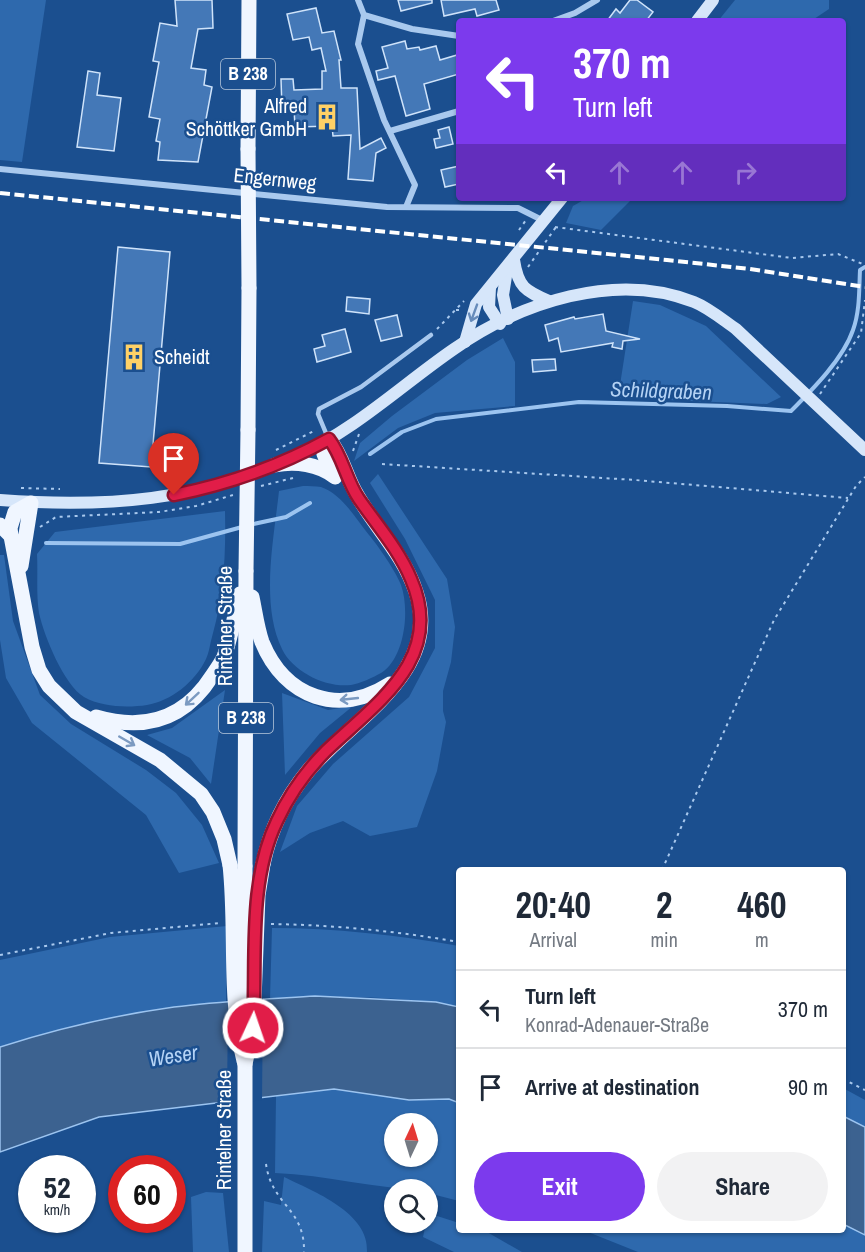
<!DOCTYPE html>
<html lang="en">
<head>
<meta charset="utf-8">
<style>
  :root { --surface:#fff; --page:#f2f2f3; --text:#1f2937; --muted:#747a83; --line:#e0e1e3; --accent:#7c3aed }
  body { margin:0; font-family:"Archivo Narrow",sans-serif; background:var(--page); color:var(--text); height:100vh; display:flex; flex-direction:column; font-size:22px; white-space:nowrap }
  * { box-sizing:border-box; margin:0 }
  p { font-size:20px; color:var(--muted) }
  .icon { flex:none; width:33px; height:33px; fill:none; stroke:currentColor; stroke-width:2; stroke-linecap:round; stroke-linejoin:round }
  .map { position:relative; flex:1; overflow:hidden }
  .details { position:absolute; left:456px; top:867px; width:390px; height:366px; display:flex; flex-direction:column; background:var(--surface); border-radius:6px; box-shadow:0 2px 4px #0004 }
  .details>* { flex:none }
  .banner { position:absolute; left:456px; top:18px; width:390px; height:183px; border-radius:6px; box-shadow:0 2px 4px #0004; background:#7c3aed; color:#fff; overflow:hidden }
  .needle { width:39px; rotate:4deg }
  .tools { position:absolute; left:384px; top:1113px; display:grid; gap:12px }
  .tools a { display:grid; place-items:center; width:54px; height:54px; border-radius:50%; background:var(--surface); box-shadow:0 2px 4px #0004; font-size:30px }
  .speed { position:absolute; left:18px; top:1155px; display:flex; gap:12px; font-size:30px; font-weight:700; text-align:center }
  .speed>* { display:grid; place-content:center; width:78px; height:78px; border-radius:50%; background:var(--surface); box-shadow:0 2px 4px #0004; line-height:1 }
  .speed small { font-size:15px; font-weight:400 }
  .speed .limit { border:9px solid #d22; background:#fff; color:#111 }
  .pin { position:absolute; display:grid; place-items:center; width:51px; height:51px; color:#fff; margin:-62px -26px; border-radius:50% 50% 50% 0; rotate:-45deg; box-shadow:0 0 6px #0007 }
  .pin .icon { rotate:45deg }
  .me { position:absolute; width:66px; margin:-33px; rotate:3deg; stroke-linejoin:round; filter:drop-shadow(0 0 4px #0008) }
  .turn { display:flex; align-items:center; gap:21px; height:126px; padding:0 18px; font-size:27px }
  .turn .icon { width:78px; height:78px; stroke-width:2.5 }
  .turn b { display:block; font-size:42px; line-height:51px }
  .lanes { display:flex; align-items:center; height:57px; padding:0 18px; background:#0003; justify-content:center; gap:30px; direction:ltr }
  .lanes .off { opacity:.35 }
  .eta { display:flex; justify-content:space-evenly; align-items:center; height:102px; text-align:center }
  .eta b { font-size:36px; font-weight:700; line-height:42px }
  .primary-button { display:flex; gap:12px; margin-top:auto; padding:12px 18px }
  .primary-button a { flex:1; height:69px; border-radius:36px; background:var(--accent); color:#fff; font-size:24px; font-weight:700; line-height:69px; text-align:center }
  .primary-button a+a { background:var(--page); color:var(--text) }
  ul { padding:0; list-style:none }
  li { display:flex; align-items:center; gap:18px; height:78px; padding:0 18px; border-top:2px solid var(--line) }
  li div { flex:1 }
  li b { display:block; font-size:22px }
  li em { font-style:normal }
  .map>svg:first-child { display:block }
</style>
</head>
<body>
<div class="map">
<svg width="865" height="1252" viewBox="0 0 865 1252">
  <rect width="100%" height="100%" fill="#1b4f8f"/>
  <g fill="#2e69ad" fill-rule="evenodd">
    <polygon points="0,0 46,0 22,162 0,160"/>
    <polygon points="735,0 829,0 829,9 811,21 718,21"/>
    <polygon points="587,198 633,198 601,230 566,223 573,206"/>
    <polygon points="633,301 660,305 706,326 781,397 767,404 618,398"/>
    <polygon points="503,338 515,362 515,406 435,413 398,428 354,461 360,443 392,416 467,360"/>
    <polygon points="378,474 447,579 455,627 451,662 443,691 443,711 446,722 437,771 417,827 370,836 343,821 310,833 280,852 297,806 333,764 409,697 435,648 435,600 405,539 370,483"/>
    <path d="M 303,486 C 308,486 316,486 321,487 C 342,494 356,519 369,535 C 379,547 395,570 401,585 C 410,610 405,658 381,673 C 374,677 359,684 351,685 C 326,688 293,672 282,649 C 260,604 274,538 279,491 Z"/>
    <path d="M 225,511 C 226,554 224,595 212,637 C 210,644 209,653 206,659 C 195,682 171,701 147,705 C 127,708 102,707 84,697 C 64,685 44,636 39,613 C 36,595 38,573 37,554 L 55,532 Z"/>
    <polygon points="0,555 4,555 13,621 40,695 71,724 146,770 176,793 202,825 219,863 179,873 146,815 32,723 6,678 0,640"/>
    <polygon points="225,690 211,784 190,758 147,735 172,728"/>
    <polygon points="282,693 328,710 353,706 320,733 285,775"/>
    <path d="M 227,926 L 226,1002 C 150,1009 72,1024 0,1047 L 0,960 L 110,937 Z"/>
    <path d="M 272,928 C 335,928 397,935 459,946 L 459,1007 C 398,996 332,995 270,999 Z"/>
    <polygon points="843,1088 865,1100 865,1127 843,1116"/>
    <path d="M 334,1089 L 409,1100 L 449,1099 L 459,1103 L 459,1201 L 428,1193 L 428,1190 C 376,1189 326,1175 275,1173 L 276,1096 ZM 394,1124 L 428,1124 L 428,1156 L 394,1156 Z"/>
    <path d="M 284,1177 C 313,1191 370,1213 367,1252 L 262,1252 L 264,1201 L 281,1205 Z"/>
    <polygon points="206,1192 223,1193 229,1252 193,1252 191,1197"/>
    <polygon points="434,1215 459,1223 459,1230 487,1232 522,1252 454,1252 423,1237 426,1223"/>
    <polygon points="843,1224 865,1235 865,1252 638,1252 583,1230 843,1230"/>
  </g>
  <g fill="#3c6290" stroke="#9cc4f0" stroke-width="1.5">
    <path d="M 315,996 L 436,1002 L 459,1007 L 459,1103 L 449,1099 L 409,1100 L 334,1089 L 99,1117 L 0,1152 L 0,1047 C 56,1029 116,1015 174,1007 C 221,1001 268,999 315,996 Z"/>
    <polygon points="843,1116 865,1127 865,1235 843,1224"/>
  </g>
  <polygon fill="#1b4f8f" points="263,997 262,1100 227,1105 228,999"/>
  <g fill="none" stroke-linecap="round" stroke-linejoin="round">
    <g stroke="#9cc4f0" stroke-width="4">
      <path d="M 370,454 L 402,432 L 436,419 L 579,402 L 727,406 L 791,411 C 813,389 843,359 853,330 C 860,311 859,289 860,270 L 865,267"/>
      <polyline points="249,525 286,517 310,503"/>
      <polyline points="46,543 180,544 242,527"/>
    </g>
  </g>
  <g fill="#4478b7" stroke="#cfe3fa" stroke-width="1.5">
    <polygon points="175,0 212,0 213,28 198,29 191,68 206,70 204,85 212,87 198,162 158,160 160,142 156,141 160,119 149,117 159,62 153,61 160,23 177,26"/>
    <polygon points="398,0 432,0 432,3 401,11"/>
    <polygon points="441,0 496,0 499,10 477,16 475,9 444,16"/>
    <polygon points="630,0 637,0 653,12 646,21 607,21 616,9 620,13"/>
    <polygon points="316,8 322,33 334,31 341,60 339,60 341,88 357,88 360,149 381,138 386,148 376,153 373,181 348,179 351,135 333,136 332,126 295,127 294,108 282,109 281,79 293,79 294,90 322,89 322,71 326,71 321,48 312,50 309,37 293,40 287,14"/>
    <polygon points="405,41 407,49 419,47 420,50 436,46 440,60 457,55 459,61 459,74 424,84 430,109 406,116 395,76 378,80 376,71 388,68 382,47"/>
    <polygon points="88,71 100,73 97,95 121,98 114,151 77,147"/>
    <polygon points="449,127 453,144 436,148 434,139 440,138 438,130"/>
    <polygon points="459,166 459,184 445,187 441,170"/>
    <polygon points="118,247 170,252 151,467 99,463"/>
    <polygon points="347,297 370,299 369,314 346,311"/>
    <polygon points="603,314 606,331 640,339 623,341 622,349 612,347 613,343 561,352 558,338 549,341 545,325 574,317 575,319"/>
    <polygon points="397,315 402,336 381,341 375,320"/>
    <polygon points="345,329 351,352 317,362 314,349 325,346 322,335"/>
    <polygon points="555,359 556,370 533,372 532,360"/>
  </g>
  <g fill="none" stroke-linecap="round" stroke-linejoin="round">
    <g stroke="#a9c9ee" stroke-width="2" stroke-dasharray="3 4.5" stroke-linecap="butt">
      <polyline points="555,227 792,258 838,254 865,265"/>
      <polyline points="519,230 526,220"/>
      <polyline points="528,267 556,227"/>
      <polyline points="456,310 463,310"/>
      <polyline points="437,329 464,301"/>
      <polyline points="820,394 861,333 865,300"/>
      <polyline points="276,450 316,430"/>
      <polyline points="353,451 359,434"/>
      <polyline points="382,464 635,480 848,498"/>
      <polyline points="261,486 293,478"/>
      <polyline points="21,488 60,489"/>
      <polyline points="40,527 56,517 159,512 196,506 233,495"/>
      <polyline points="662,870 774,620 856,486 865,477"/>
      <path d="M 271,924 C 334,925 396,931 459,942"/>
      <polyline points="0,955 111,933 220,923"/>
      <polyline points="843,1079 865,1090"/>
      <path d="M 266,1164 C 272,1206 305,1208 304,1252"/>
    </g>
    <polyline stroke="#a9c9ee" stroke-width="4.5" points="328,438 318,414 319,409 361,387 431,335"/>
    <g stroke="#a9c9ee" stroke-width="6">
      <polyline points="358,0 364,15 412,29 459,36"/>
      <polyline points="364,15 358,44 384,120 415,185 406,207"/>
      <polyline points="553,21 575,13 597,0"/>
      <polyline points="390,131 459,111"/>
      <polyline points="0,169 387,207 518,208 544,221"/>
    </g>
    <g stroke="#d6e6fa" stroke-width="12">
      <polyline points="697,21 713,0"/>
      <path d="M 514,260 C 518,287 525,291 549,301"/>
      <polyline points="507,270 503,295 508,319"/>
      <polyline points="490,288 489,307 500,324"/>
      <polyline points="465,342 476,304 562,198"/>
      <path d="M 0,500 C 106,508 200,501 297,456 C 355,430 403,384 454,349 C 521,302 616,271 694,302 C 709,308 723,320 736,329 L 865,450"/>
    </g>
    <g stroke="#f0f6ff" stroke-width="15">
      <polyline points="248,149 249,0"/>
      <polyline points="248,430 249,288"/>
      <path d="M 275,465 C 295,461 319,464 335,477"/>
      <polyline points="0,525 11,536 32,647 39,670 49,686 76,712 160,760 201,794 213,812 224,839 230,865"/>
      <polyline points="11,536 10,528 15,512 31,503 21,566"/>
      <path d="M 252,597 C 255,611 257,628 262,642 C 285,698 339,717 390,684"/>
      <path d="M 96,717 C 144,731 184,720 212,676 C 216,670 221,663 224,657 C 231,637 235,614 240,594"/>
      <path d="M 263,864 C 270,830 286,798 308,771 C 351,719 443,673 416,592 C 404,555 376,528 357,495 C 346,477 343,456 329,439 L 324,454 L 332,474"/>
      <polyline points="245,866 246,571"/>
      <polyline points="245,1064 245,1252"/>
    </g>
    <polyline stroke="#fff" stroke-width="4" stroke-dasharray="10 4.5" stroke-linecap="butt" points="0,193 667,260 750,269 865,287"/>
    <g stroke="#f0f6ff" stroke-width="15">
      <polyline points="248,149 249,288"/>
      <polyline points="246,571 248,430"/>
      <path d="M 230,865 C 237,931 228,995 244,1061"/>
      <polyline points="245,995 245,866"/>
      <polyline points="245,1064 253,1027 258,895 263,864"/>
    </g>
  </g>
  <defs><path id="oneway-shaft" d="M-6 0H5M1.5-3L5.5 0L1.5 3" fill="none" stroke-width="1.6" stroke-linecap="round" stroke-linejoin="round" transform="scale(1.5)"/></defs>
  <use stroke="#668bba" href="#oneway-shaft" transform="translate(474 313) rotate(110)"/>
  <g stroke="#7b9ac1">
    <use href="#oneway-shaft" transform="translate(192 699) rotate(137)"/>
    <use href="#oneway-shaft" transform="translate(349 699) rotate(174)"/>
    <use href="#oneway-shaft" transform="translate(127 741) rotate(30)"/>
  </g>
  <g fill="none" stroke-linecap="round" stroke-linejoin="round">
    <g stroke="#92132f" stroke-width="15">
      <path id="route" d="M 174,495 C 229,484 280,466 329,439 C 343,457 346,480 359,499 C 377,525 399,550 411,579 C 446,659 376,703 326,751 C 306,771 289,795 277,821 C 247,883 257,961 253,1028"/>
    </g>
    <use href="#route" stroke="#e11d48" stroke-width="10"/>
  </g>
  <defs>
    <g id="building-bare" transform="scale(2.07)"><path d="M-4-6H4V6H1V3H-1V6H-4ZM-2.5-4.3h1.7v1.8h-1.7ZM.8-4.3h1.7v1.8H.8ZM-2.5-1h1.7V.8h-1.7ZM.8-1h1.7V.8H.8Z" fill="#ffd166" stroke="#1b4f8f" stroke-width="2.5" paint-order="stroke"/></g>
  </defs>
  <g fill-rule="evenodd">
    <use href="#building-bare" x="327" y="117"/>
    <use href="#building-bare" x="134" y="357"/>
  </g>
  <g text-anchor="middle" stroke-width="5" stroke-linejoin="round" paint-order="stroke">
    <g fill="#1b4f8f" stroke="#bbcadd" stroke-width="1.5">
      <rect x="221" y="59" width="54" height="30" rx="4.5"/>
      <rect x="219" y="703" width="54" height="30" rx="4.5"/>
    </g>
    <g font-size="18" font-weight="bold" fill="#fff">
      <text x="248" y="80">B 238</text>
      <text x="246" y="724">B 238</text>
    </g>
    <g font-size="20" fill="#fff" stroke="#1b4f8f" text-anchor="end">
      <text x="307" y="113">Alfred<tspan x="307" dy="23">Schöttker GmbH</tspan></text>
      <text x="154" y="364" text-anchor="start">Scheidt</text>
    </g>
    <g font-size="20" fill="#fff" stroke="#1b4f8f">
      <text transform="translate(275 179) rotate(6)" y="7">Engernweg</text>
      <text transform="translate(225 626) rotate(-90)" y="7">Rintelner Straße</text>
      <text transform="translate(224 1130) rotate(-90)" y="7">Rintelner Straße</text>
    </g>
    <g font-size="21" font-style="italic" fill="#b5d3f5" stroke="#1b4f8f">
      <text transform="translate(661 391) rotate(2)" y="7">Schildgraben</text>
      <text transform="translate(173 1056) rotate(-9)" y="7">Weser</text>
    </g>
  </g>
</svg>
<div class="tools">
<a><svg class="needle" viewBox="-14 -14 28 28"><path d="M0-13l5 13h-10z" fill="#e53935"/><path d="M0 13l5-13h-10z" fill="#747a83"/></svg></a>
<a><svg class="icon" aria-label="search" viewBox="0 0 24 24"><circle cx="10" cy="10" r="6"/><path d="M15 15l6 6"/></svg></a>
</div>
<div class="speed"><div>52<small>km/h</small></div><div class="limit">60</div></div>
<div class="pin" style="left:174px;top:495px;background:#d93025"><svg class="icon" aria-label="arrive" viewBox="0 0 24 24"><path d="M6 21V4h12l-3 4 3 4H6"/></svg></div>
<svg class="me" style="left:253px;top:1028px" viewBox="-20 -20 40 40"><circle r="17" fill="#e11d48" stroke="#fff" stroke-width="3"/><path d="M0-11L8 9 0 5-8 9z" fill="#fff"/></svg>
<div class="banner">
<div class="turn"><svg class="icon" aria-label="left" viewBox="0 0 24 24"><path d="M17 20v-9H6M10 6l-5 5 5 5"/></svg><div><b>370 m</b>Turn left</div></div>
<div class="lanes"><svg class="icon" aria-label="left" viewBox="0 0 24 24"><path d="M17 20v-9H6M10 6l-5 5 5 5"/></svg><svg class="icon off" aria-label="ahead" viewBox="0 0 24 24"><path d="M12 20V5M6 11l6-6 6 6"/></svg><svg class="icon off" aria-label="ahead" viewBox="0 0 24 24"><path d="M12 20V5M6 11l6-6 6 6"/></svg><svg class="icon off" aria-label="right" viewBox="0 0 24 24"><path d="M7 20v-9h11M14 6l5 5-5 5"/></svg></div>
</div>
<section class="details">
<div class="eta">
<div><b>20:40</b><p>Arrival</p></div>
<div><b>2</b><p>min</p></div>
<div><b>460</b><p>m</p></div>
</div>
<ul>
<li><svg class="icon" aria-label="left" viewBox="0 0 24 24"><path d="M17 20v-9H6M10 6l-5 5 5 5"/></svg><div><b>Turn left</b><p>Konrad-Adenauer-Straße</p></div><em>370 m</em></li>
<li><svg class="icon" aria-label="arrive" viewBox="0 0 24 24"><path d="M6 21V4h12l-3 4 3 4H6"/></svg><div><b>Arrive at destination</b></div><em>90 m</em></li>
</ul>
<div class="primary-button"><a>Exit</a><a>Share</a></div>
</section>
</div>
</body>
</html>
